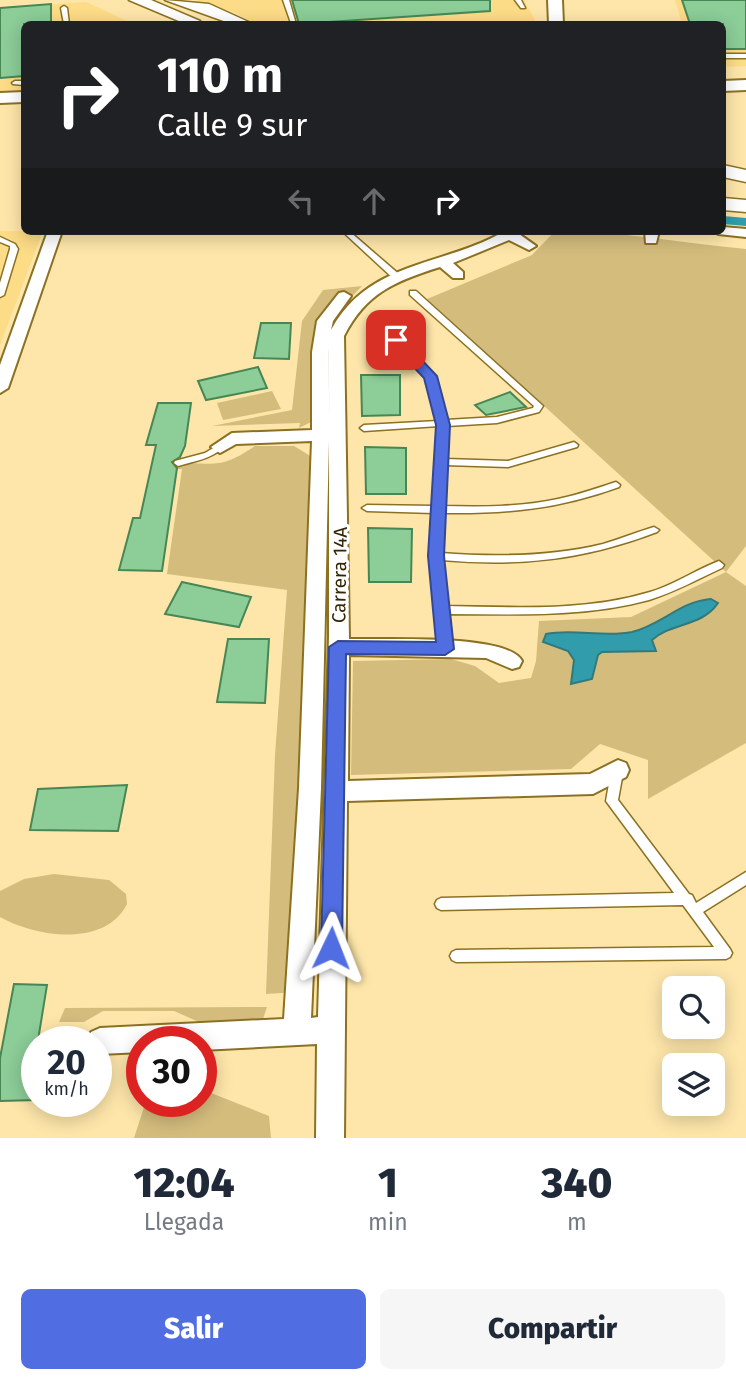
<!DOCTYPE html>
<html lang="es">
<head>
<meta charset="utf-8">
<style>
  :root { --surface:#fff; --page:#f6f6f7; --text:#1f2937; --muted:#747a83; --accent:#506ee2 }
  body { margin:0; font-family:"Fira Sans",sans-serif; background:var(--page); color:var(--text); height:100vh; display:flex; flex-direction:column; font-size:26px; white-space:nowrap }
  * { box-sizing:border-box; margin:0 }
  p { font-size:23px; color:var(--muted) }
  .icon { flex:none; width:38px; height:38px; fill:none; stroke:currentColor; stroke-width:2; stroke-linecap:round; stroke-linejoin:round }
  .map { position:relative; height:1138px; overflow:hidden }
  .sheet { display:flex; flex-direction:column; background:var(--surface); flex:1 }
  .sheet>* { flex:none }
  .hud { position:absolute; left:21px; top:21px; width:705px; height:214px; border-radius:10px; box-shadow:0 4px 18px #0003; background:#202124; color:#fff; overflow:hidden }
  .tools { position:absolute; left:662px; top:976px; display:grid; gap:14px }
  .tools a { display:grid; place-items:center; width:63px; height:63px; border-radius:10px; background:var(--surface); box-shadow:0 4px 18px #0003; font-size:35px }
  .speed { position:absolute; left:21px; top:1026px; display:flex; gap:14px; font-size:35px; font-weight:700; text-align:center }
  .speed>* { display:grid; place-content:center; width:91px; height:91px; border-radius:50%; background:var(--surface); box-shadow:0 4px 18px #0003; line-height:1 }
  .speed small { font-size:18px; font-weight:400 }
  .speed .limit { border:10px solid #d22; background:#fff; color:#111 }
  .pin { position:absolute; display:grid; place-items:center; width:60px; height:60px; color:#fff; margin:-30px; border-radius:14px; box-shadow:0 4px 10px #0006 }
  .me { position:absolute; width:77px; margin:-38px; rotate:2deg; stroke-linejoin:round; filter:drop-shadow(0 0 5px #0008) }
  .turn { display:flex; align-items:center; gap:24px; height:147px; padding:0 21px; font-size:32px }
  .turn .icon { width:91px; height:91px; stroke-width:2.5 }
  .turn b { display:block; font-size:49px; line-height:60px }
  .lanes { display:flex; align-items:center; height:66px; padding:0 21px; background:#0003; justify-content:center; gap:35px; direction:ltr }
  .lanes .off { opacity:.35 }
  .eta { display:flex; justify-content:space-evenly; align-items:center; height:119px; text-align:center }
  .eta b { font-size:42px; font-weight:800; line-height:49px }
  .action { display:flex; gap:14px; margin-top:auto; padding:14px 21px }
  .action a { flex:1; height:80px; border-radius:10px; background:var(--accent); color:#fff; font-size:28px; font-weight:800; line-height:80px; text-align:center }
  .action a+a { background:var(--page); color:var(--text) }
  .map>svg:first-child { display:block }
</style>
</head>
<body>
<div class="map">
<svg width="746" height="1138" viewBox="0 0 746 1138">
  <rect width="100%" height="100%" fill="#fee6aa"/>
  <g fill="#fddc87">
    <polygon points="195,0 524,0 537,24 256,24 233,12"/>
    <polygon points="675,0 746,0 746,66 723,67 723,24 682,24"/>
    <polygon points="86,2 134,24 24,24 24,92 0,94 0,8"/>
    <polygon points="0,231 43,231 0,345"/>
  </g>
  <g fill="#d4bc7d">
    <path d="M 555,231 C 618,231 683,243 746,249 L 746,546 L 726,572 L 746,586 L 746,743 L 648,799 L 648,760 L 600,744 L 571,769 L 351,775 L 353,661 L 451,659 L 475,666 L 499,683 L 531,678 L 536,661 L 539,621 L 631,617 L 726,572 L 427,299 L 532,255 Z"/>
    <polygon points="362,286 333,316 313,421 299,428 300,423 212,426 292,410 302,321 323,290"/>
    <polygon points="272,391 281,409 223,420 217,403"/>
    <path d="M 255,446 L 294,446 L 312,457 L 326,456 L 313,991 L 266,994 L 275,755 L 287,590 L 167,574 L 182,469 L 176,469 L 178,463 C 216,463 221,469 255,446 Z"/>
    <path d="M 54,874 L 109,880 L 126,894 L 127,904 C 105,948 35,937 0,917 L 0,891 L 24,879 Z"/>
    <polygon points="267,1007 263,1019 199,1022 174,1011 103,1011 84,1022 59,1022 65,1008"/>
    <polygon points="201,1089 269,1116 271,1138 134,1138 146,1101 201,1101"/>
  </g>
  <path fill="#319dac" stroke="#31797a" stroke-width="2" d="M 711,599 L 718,603 C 702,627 672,622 652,640 L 656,651 L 602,652 L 598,655 L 592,679 L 571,684 L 574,660 L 568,651 L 543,642 L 546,634 C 573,628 604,638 632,632 C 661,625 681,601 711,599 Z"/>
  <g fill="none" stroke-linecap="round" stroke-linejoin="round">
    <polygon fill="#319dac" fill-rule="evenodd" points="723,216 746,218 746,226 723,224"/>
  </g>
  <g fill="#8ccd98" stroke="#488755" stroke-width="2">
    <polygon points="292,0 490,0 490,11 299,24"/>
    <polygon points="682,0 746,0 746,49 723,49 723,24 690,24"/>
    <polygon points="51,4 51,24 24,24 24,76 0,78 0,8"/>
    <polygon points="261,323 291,323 289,359 254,358"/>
    <polygon points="258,367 267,388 206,400 198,381"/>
    <polygon points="361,375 400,375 400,415 362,416"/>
    <polygon points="510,392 526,407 486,415 475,405"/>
    <polygon points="158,403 191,403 185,446 180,457 172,462 177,468 162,571 119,570 133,518 140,518 156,445 146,445"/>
    <polygon points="365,447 406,448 406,494 366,494"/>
    <polygon points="368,528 412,529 411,582 369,582"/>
    <polygon points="182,582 251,597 239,627 165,614"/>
    <polygon points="228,639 269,639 265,703 217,702"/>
    <polygon points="127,785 118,831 30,830 38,789"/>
    <polygon points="14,984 47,985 34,1065 37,1100 0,1101 0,1058"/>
  </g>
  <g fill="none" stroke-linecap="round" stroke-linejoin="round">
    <g stroke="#8c7122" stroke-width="3">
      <g id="lane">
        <polygon points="283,0 289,0 296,24 291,23"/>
        <polygon points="515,0 521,0 525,8 521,8"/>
        <polygon points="64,6 67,8 69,24 64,24 61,8"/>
        <rect x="723" y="54" width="23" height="4"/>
        <polygon points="15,81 24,81 24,85 13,84 12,83"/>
        <polygon points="342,231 349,231 401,276 401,280 395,280"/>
        <polygon points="0,237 15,244 18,249 4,295 0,297 0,283 10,249 10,246 0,242"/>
        <path d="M 410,291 L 416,291 L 543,406 L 539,412 L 497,423 L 447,426 L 446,459 L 508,461 L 574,442 L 578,445 L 577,447 L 508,467 L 445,465 L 443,506 C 481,507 521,507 558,499 C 578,495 597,488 616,482 L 620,485 L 619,487 C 558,509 508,514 443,513 L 441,553 C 495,557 550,557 603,544 C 620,539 637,532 654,527 L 659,530 L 657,532 C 583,560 520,567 441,560 L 446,606 C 514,607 584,612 650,592 C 674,585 695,570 719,561 L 724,565 L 722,568 C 698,579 675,592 649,600 C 583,618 514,614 447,614 L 450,649 L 449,652 L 441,652 L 435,610 L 431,556 L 434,513 L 367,511 L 362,508 L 367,505 L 434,506 L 439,426 L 364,431 L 360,428 L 364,425 L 438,421 L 426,377 L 409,359 L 376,360 L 370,351 L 368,336 L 378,322 L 384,322 L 434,376 L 446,420 L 497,417 L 533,408 L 534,406 L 410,295 ZM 381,329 L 405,354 L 381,355 L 378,351 L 376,336 Z"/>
        <path d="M 220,444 L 223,445 L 224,447 C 211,459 195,461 178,466 L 174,463 L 175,461 L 205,453 Z"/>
        <polygon points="617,767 621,769 623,772 618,800 689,894 692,895 696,903 746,872 746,885 703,912 730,949 732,953 730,957 726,959 456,962 452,960 450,956 452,952 456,950 714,947 683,905 441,910 437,908 435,904 437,900 441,898 674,893 606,801 611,772 613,769"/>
      </g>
    </g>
    <g stroke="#8c7122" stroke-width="4">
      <g id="street">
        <polygon points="723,227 746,229 746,237 718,234 716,231 723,231"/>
        <polygon points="48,231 62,231 8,388 0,393 0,365"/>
        <path d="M 505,231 L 522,231 L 519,234 L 536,246 L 529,250 L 509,240 L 453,263 L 463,272 L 463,278 L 453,278 L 440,267 C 395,281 366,293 344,336 L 349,639 C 382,640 508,633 522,661 L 519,667 L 512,669 L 486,658 L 349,655 L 348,781 L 590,774 L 618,760 L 626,763 L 629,770 L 626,777 L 593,794 L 347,801 L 344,1138 L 316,1138 L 317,1044 L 201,1050 L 201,1041 L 142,1041 L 142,1052 L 100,1054 L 96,1053 L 96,1041 L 87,1041 L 91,1032 L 100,1028 L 284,1019 L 299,788 L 312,441 L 236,444 L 220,453 L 211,447 L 232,433 L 312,430 L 312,352 L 317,321 L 339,293 L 344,292 L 351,296 L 333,321 L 331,330 C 369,260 443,267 505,231 ZM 328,348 L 330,429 L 328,352 ZM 329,441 L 329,637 L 318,1017 L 311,1018 L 321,788 Z"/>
        <polygon points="645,231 659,231 656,243 646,243"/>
      </g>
    </g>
    <g stroke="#8c7122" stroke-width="4">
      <g id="secondary">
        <polygon points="548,0 562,0 563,24 549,24"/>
        <polygon points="746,80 746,90 723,91 723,81"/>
        <polygon points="24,92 24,102 0,103 0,93"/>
      </g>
    </g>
    <g stroke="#8c7122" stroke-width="3">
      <g id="primary">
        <polygon points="129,0 151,0 200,21 197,24 186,24"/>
        <polygon points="165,0 209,4 253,24 232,24"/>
        <polygon points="723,165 746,170 746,182 723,177"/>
        <polygon points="723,198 746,200 746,212 723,210"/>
      </g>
    </g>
    <use href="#lane" fill="#fff" fill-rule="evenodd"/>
    <use href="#street" fill="#fff" fill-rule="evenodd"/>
    <use href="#secondary" fill="#fff" fill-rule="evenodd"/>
    <use href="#primary" fill="#fff" fill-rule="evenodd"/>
  </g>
  <polygon fill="#506ee2" stroke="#344893" stroke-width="2" points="391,337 400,337 437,376 450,425 444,556 454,649 445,655 346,654 342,948 339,955 331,958 324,955 321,948 329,647 338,641 436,642 428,556 436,425 424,378 391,343"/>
  <g text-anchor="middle" stroke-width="6" stroke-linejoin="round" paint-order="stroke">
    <g font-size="19" fill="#322605" stroke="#fff">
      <text transform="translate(339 575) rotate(-89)" y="7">Carrera 14A</text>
    </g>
  </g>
</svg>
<div class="tools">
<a><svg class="icon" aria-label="search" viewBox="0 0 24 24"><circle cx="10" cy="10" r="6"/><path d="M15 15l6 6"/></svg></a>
<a><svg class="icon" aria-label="layers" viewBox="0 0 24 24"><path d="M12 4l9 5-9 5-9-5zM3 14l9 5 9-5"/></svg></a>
</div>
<div class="speed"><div>20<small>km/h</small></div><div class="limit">30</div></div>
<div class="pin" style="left:396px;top:340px;background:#d93025"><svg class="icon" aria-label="arrive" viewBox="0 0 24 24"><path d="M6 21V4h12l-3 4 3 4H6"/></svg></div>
<svg class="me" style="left:331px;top:948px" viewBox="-20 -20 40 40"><path d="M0-17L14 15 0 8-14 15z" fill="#506ee2" stroke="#fff" stroke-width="4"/></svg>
<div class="hud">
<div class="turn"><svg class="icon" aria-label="right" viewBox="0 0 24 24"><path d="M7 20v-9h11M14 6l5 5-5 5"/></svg><div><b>110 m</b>Calle 9 sur</div></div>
<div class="lanes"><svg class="icon off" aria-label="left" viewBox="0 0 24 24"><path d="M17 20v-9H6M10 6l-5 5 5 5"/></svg><svg class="icon off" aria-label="ahead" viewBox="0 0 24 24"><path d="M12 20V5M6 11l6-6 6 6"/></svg><svg class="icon" aria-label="right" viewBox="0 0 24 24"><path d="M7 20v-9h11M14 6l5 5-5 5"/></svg></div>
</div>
</div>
<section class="sheet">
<div class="eta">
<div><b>12:04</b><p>Llegada</p></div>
<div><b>1</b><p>min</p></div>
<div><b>340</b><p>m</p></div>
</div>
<div class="action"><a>Salir</a><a>Compartir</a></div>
</section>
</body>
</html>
